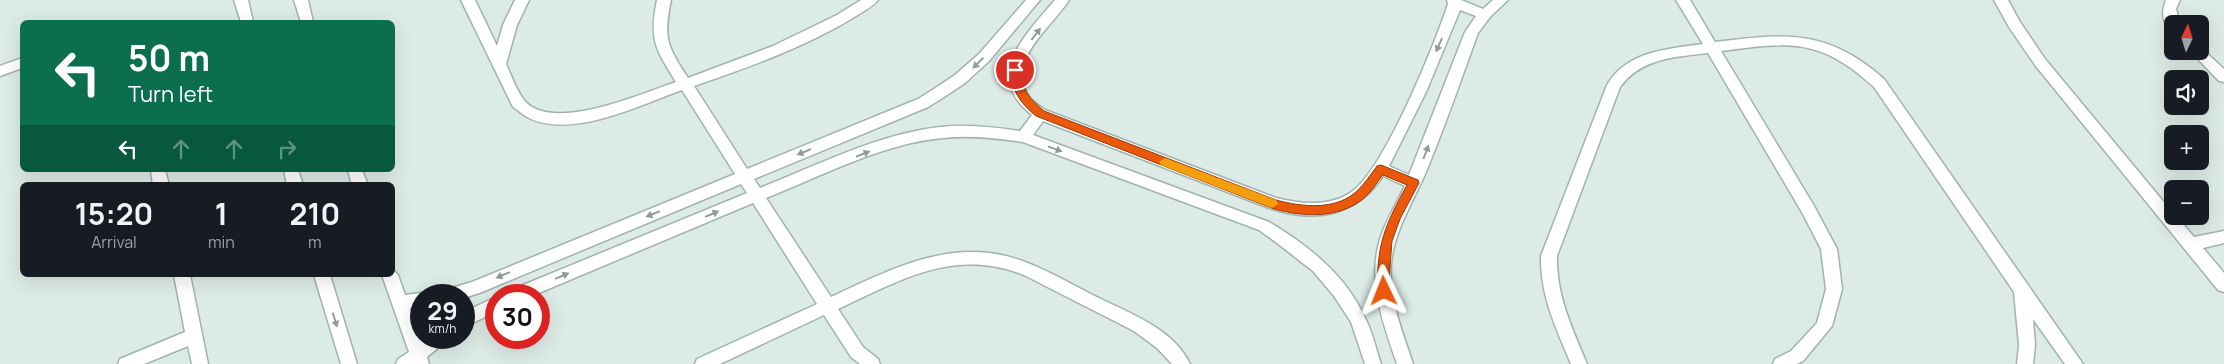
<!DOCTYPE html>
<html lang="en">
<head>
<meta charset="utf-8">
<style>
  :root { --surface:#171b24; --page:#20242c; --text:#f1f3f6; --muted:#9ea1a6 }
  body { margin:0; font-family:Manrope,sans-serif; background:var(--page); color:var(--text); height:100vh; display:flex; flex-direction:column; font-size:19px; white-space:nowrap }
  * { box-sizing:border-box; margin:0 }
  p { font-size:16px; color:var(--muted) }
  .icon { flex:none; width:28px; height:28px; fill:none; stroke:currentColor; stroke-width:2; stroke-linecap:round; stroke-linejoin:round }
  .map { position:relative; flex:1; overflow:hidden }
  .panel { position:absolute; left:20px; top:182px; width:375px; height:95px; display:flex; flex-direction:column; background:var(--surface); border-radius:8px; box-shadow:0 5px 20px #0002 }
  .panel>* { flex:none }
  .guide { position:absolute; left:20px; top:20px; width:375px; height:152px; border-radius:8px; box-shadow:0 5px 20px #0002; background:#0b6e4f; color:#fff; overflow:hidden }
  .needle { width:32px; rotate:4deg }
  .buttons { position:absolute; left:2164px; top:15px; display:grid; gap:10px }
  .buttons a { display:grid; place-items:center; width:45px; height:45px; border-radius:8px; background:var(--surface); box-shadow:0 5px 20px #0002; font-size:25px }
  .speed { position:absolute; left:410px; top:284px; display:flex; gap:10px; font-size:25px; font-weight:700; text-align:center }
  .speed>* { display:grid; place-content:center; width:65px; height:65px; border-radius:50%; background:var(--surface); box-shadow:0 5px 20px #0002; line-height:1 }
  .speed small { font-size:12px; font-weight:400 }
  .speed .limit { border:8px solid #d22; background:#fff; color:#111 }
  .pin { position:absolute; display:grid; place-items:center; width:42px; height:42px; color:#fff; margin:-21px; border:2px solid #fff; border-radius:50%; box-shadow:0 1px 5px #0007 }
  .me { position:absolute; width:55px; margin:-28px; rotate:358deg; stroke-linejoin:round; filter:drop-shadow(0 0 4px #0008) }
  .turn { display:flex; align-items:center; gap:18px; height:105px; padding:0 25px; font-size:22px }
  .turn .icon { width:65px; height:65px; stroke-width:2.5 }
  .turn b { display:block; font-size:35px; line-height:42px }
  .lanes { display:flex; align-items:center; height:48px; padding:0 25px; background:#0003; justify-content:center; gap:25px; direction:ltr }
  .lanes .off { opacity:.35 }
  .eta { display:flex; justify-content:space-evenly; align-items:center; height:85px; text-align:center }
  .eta b { font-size:30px; font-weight:700; line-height:35px }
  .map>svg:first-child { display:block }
</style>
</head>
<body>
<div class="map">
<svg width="2224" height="364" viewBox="0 0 2224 364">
  <rect width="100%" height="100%" fill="#ddebe6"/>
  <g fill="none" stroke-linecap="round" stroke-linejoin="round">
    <g stroke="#a0b3ae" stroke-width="3">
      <g id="minor">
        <polygon points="234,0 248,0 253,22 241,22"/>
        <polygon points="294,0 308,0 313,22 301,22"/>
        <path d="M 461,0 L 475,0 L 497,46 L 503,25 L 515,0 L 529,0 L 517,25 L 506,64 C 511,75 516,89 523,99 C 550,135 642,93 676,82 C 655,48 649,40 657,0 L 671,0 C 663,38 667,46 688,78 L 773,46 L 837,15 L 861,0 L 878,0 C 873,7 863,11 856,16 C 806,47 749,67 694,86 L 747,169 L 918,99 L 934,89 L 955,75 L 979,54 L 1026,0 L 1040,0 L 989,61 L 965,83 L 944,97 L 928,107 L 754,179 L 760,188 C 818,165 878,134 940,127 C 967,124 994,127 1020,131 L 1032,115 C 982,76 1026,34 1055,0 L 1069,0 C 1052,27 1003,62 1030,98 C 1034,103 1040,106 1045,110 L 1276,198 C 1301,204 1328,207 1350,193 C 1383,173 1435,44 1448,4 L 1447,0 L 1461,0 L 1483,9 L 1493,0 L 1508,0 L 1490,17 L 1478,33 C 1461,80 1445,126 1426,172 C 1413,202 1394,231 1391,264 C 1388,299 1403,332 1413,364 L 1397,364 C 1383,323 1367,282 1380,239 C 1386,220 1397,203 1405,186 L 1383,176 C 1356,217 1314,223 1269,208 L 1043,121 L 1033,135 L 1269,222 C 1309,246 1347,276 1366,320 C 1373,334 1376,349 1381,364 L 1365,364 L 1351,322 L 1334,296 L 1313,271 L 1273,240 L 1259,230 L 1023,142 C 996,138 969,135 943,138 C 883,143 822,176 766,198 L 831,297 C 893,268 956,235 1025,262 C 1054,273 1079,289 1107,302 C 1137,316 1175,332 1190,364 L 1172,364 L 1157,348 L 1134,331 L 1024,275 C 955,247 900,280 838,309 L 863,347 L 878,359 L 880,364 L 860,364 L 851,357 L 824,315 L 720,364 L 695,364 L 697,359 L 817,304 L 753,203 L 534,295 L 509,295 L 511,290 L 747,193 L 741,184 L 482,292 L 464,298 L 464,295 L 443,295 L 445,290 L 472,282 L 735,174 L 682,90 C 640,105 572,139 529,118 C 523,115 518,110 513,107 ZM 1460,10 L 1476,16 L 1465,32 L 1409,175 L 1389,166 L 1426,92 Z"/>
        <path d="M 1676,0 L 1690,0 L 1715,42 C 1787,33 1827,29 1884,79 L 2083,364 L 2065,364 L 2033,319 L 2035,345 L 2033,364 L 2017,364 L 2019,345 L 2014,292 L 1874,87 C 1819,37 1790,42 1721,51 L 1814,206 L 1837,249 L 1842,289 L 1832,326 L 1803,361 L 1797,364 L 1773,364 L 1775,359 L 1791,351 L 1817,323 L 1826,289 L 1821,249 L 1803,214 L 1708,53 C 1675,57 1641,58 1620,87 L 1557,256 C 1556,295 1572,328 1587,364 L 1571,364 C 1556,328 1540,295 1541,256 L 1607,85 C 1627,51 1667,49 1703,44 Z"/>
        <polygon points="1994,0 2008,0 2020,22 2045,59 2172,212 2172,216 2176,216 2194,237 2224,231 2224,243 2203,248 2224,273 2224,292 2218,290 2035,65 2009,27"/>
        <path d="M 2166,0 L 2180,0 L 2176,9 L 2180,24 L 2172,24 L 2172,29 C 2161,25 2162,9 2166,0 Z"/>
        <polygon points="2200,47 2224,69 2224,82 2219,81 2193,54 2191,51 2200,51"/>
        <polygon points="22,58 22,68 0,76 0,66"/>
        <polygon points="151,170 165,170 169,185 153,185"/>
        <polygon points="284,170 298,170 303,185 287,185"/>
        <polygon points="348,170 362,170 368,185 352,185"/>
        <polygon points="392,269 398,275 405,295 421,293 426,295 421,295 421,307 410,308 422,342 427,338 446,338 444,343 427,357 429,364 396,364 398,359 409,352 382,275 392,275"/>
        <polygon points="174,275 190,275 208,364 192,364 188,346 144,364 118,364 120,359 185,332"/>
        <polygon points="314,275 330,275 357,364 341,364"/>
        <polygon points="496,297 496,312 464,327 464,312"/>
      </g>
    </g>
    <use href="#minor" fill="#fff" fill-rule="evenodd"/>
  </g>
  <defs><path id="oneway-solid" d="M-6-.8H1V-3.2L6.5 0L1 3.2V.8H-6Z" transform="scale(1.25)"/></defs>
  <g fill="#8e9d9a">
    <use href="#oneway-solid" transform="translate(1036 34) rotate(-52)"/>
    <use href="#oneway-solid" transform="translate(1439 45) rotate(114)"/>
    <use href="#oneway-solid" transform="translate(978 63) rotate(135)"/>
    <use href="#oneway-solid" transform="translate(1055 149) rotate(20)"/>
    <use href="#oneway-solid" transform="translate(804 152) rotate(158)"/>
    <use href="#oneway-solid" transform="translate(1426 152) rotate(-69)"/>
    <use href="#oneway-solid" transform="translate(863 154) rotate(-21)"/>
    <use href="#oneway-solid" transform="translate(653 214) rotate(158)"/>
    <use href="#oneway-solid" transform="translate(712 214) rotate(-23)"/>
    <use href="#oneway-solid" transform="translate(503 275) rotate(157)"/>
    <use href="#oneway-solid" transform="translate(562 276) rotate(-23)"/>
    <use href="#oneway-solid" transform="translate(335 320) rotate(73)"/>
  </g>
  <path fill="#ea580c" stroke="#983908" d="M 1015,66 L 1020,70 C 1023,91 1028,97 1044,111 L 1276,200 C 1302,207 1337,211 1358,190 C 1365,183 1371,174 1377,166 L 1381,165 L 1418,180 L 1419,183 L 1400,219 L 1392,241 L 1388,294 L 1380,294 L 1378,291 C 1376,245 1385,225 1407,185 L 1383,175 C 1377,182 1371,193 1363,199 C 1337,219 1304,217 1274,209 L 1036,116 C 1020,103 1012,91 1010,70 Z"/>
  <polygon fill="#f59e0b" points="1165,158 1276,200 1278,204 1272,208 1161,165 1159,162"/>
</svg>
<div class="buttons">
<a><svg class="needle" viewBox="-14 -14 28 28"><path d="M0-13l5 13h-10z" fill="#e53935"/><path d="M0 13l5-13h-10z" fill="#9ea1a6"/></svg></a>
<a><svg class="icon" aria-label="sound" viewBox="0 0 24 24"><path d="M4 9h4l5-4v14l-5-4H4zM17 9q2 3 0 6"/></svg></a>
<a>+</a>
<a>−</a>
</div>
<div class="speed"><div>29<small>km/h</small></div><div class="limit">30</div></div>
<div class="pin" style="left:1015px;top:70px;background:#d93025"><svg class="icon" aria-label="arrive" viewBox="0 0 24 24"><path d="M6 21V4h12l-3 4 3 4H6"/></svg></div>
<svg class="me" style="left:1384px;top:291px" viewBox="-20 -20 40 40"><path d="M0-17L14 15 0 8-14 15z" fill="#ea580c" stroke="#fff" stroke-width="4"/></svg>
<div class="guide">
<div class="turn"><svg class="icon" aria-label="left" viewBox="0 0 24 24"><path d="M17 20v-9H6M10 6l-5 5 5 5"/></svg><div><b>50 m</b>Turn left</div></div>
<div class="lanes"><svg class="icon" aria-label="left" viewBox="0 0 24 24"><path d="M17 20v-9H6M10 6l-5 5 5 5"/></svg><svg class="icon off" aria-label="ahead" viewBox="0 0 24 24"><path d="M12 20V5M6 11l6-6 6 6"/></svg><svg class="icon off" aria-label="ahead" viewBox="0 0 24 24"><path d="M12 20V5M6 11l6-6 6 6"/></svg><svg class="icon off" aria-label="right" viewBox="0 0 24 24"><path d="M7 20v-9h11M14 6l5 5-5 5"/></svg></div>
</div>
<section class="panel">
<div class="eta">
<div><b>15:20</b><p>Arrival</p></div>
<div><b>1</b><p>min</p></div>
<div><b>210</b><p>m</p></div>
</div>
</section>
</div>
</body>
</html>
